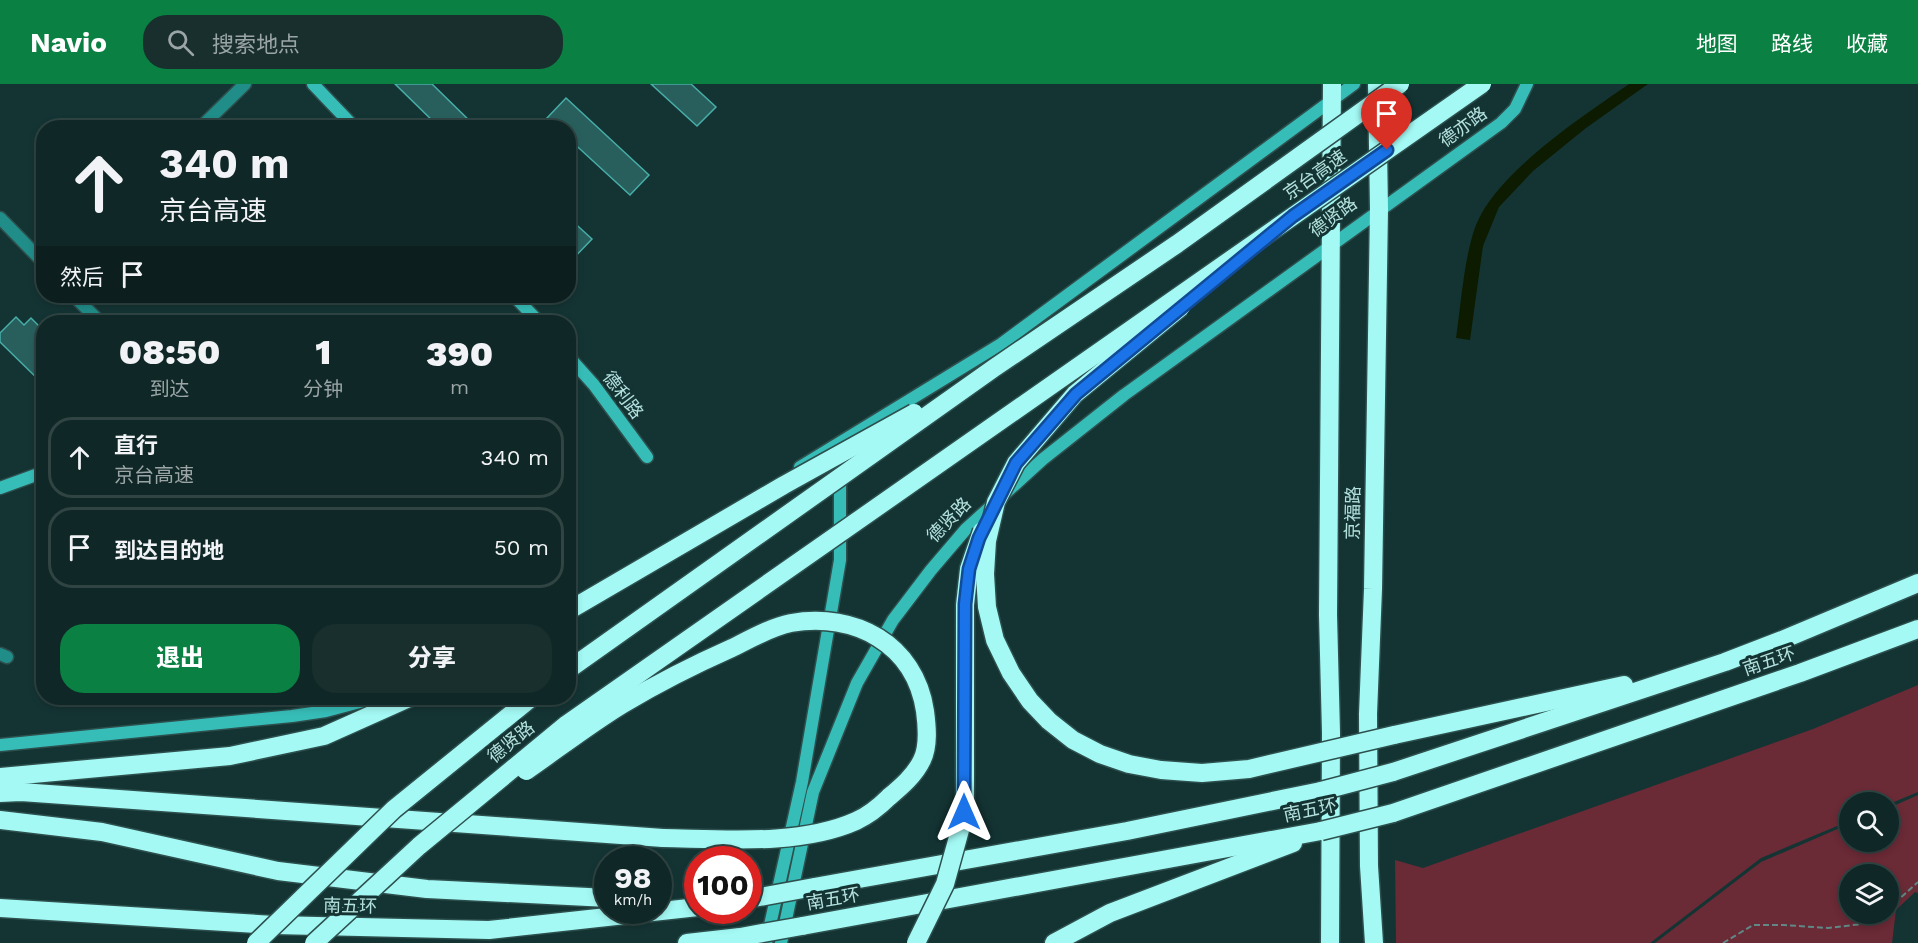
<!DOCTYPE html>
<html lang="zh">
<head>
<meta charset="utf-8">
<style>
  :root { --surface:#0f2726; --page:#182f2e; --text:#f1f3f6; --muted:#9ba5a7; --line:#2f4443; --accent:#0b8043 }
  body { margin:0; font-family:"Work Sans","Noto Sans SC",sans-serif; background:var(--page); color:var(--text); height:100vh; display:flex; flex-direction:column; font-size:22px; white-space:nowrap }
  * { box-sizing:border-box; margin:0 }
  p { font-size:20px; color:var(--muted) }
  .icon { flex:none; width:33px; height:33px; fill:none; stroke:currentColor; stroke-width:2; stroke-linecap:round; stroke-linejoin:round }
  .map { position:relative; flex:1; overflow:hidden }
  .side { position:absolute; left:36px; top:231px; width:540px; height:390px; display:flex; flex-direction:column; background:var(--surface); border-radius:24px; box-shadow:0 3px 9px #0003,0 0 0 2px var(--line) }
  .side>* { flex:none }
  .hud { position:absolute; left:36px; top:36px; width:540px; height:183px; border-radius:24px; box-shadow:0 3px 9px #0003,0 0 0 2px var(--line); background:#0f2726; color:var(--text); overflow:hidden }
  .tools { position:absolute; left:1839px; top:708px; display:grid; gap:12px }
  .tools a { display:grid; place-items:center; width:60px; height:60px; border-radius:50%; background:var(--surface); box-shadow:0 3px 9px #0003,0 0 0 2px var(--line); font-size:30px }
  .speed { position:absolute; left:594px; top:762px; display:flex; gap:12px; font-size:30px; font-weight:700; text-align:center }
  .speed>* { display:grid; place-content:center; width:78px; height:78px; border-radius:50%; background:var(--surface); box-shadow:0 3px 9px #0003,0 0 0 2px var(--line); line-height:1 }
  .speed small { font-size:15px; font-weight:400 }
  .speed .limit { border:9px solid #d22; background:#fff; color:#111 }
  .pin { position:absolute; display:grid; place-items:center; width:51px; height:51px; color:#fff; margin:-62px -26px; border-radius:50% 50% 50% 0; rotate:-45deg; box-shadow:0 0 6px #0007 }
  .pin .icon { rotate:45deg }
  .me { position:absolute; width:66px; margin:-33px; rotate:0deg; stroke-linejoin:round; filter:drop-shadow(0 0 4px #0008) }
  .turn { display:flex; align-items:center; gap:21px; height:126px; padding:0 24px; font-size:27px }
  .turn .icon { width:78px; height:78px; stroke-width:2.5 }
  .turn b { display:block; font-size:42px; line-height:51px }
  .then { display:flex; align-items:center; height:57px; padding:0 24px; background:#0003; gap:12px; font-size:22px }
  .eta { display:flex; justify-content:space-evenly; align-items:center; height:102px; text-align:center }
  .eta b { font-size:36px; font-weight:800; line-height:42px }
  .cta { display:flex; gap:12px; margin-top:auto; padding:12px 24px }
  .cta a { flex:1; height:69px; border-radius:24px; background:var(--accent); color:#fff; font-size:24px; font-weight:800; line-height:69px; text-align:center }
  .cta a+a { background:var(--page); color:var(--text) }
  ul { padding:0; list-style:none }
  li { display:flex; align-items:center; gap:18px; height:81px; margin:0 12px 9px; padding:0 12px; border:3px solid var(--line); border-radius:24px }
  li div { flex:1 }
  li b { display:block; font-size:22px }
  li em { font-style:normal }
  header { display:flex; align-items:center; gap:36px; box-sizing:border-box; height:84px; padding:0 30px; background:var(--accent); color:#fff }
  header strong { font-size:28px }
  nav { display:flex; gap:33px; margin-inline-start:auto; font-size:21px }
  .search { width:420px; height:54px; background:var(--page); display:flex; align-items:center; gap:15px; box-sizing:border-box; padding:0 21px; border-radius:24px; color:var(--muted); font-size:22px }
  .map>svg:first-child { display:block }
</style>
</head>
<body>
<header>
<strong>Navio</strong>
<div class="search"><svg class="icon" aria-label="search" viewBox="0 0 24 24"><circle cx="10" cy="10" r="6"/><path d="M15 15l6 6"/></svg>搜索地点</div>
<nav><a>地图</a><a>路线</a><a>收藏</a></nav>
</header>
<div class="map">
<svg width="1918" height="859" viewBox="0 0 1918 859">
  <rect width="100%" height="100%" fill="#143433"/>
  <g fill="#6a2a36" fill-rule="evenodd">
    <polygon points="1918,601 1918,708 1889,720 1888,718 1850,718 1849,737 1761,774 1650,859 1396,859 1395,776 1423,784 1813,645"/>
    <path d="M 1918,711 L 1918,809 L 1915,808 L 1896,826 L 1892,859 L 1655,859 L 1761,778 L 1849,740 L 1850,758 L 1888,758 L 1889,724 ZM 1850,790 L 1888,790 L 1888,830 L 1850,830 Z"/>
  </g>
  <path fill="#0d1c00" d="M 1629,0 L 1648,0 L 1586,44 L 1533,87 L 1499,123 L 1483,162 L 1470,256 L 1456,254 C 1461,221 1464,172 1476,141 C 1496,89 1583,32 1629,0 Z"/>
  <g fill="#285f5d" stroke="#47aea9" stroke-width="1.5">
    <polygon points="395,0 432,0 477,44 440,44"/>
    <polygon points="651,0 691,0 716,23 697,42"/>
    <polygon points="566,14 649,91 630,111 568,54 568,44 557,44 547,34"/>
    <polygon points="568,133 592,155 568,180"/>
    <polygon points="16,233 24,241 31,234 44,247 44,301 0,258 0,249"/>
  </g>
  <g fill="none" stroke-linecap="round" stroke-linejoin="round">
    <g stroke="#2d504e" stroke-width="15">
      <g id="street">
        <polyline points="200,44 245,0"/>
        <polyline points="0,134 44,179"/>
        <polyline points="74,212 100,238"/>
        <polyline points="0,570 7,573"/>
      </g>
    </g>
    <g stroke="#2d504e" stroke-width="15">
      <g id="secondary">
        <polyline points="313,0 355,44"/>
        <polyline points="514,212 539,238"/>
        <polyline points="568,272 594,301 647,373"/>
        <polyline points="800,383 1001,260 1354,0"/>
        <polyline points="0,404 44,388"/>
        <polyline points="0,661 292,632 326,627 375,614"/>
        <polyline points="766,859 802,698 840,476 840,365"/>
        <polyline points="781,859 813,708 857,599 893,536 931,486 966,445 1043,375 1124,311 1501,39 1515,25 1527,0"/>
      </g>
    </g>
    <g stroke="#2d504e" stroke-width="21">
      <g id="highway">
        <polyline points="1394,651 1624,601"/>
        <polyline points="1393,688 1725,578 1782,556 1918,499"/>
        <polyline points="0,693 230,672 324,652 409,614"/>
        <polyline points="0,709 21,708 663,754"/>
        <polyline points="1393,729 1800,589 1918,545"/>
        <polyline points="0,736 102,748 278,787 427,805 608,814"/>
        <polyline points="814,803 1127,747 1321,707"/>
        <polyline points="0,824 274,841 489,846 698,823"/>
        <polyline points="802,842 1321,747"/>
        <polyline points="687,859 740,853"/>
        <polyline points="1054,859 1110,829 1293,759"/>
        <polyline points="1330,859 1331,649 1328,531 1332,0"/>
        <polyline points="1374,859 1369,782 1368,630 1373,505 1379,125 1377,0"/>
      </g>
    </g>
    <g stroke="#618886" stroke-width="2" stroke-dasharray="6 3" stroke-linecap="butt">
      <polyline points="1888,825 1918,798"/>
      <polyline points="1723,859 1753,841 1784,841 1828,844 1862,840 1881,830"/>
    </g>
    <use href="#street" stroke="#208d89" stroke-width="12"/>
    <use href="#secondary" stroke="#37bdb8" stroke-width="12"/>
    <use href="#highway" stroke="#a4f9f4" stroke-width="18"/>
    <g stroke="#2d504e" stroke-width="21" stroke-linecap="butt">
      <g id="highway-bridge">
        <polyline points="1181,223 1075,310 1016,379 996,418 987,457 985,490 987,523 995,556 1011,589 1030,617 1049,637 1073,656 1100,670 1129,680 1161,686 1202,689 1249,685 1394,651"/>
        <polyline points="568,527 784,401 914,329"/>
        <polyline points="568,586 994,284 1177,160 1400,0"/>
        <path d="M 526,687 C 558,665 590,640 623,620 C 658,599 696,580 732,564 C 750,555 771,543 791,539 C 855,528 915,560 925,627 C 927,642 929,662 922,676 C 915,691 901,703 889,713 C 880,722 867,732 856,737 C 800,762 723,755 663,754"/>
        <polyline points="1321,707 1393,688"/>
        <polyline points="1321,747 1393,729"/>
        <polyline points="754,814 814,803"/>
        <polyline points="740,853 802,842"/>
        <polyline points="256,859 394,725 531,614"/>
        <polyline points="314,859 419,762 567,640 1482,0"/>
        <polyline points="916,859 945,800 965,728 965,521 969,485 982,447"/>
      </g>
    </g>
    <use href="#highway-bridge" stroke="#a4f9f4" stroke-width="18"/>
  </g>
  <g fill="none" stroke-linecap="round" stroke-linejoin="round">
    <g stroke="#114b97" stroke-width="15">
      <polyline id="route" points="964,728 965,520 969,485 979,454 1016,379 1076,310 1293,132 1387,66"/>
    </g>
    <use href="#route" stroke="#1a73e8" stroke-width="10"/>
  </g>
  <g text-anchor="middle" stroke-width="6" stroke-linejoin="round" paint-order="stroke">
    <g font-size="18" fill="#b3e1de" stroke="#143433">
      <text transform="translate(1463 43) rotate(-36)" y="6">德亦路</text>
      <text transform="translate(1315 91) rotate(-35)" y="6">京台高速</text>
      <text transform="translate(1333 133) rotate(-36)" y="6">德贤路</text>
      <text transform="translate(623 311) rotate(53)" y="6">德利路</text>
      <text transform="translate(1353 429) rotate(-89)" y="6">京福路</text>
      <text transform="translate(949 436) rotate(-46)" y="6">德贤路</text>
      <text transform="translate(1769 577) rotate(-19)" y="6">南五环</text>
      <text transform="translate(511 658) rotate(-39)" y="6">德贤路</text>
      <text transform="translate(1310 726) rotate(-12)" y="6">南五环</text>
      <text transform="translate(833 815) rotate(-10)" y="6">南五环</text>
      <text transform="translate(350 822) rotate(1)" y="6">南五环</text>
    </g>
  </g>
</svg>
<div class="tools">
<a><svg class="icon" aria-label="search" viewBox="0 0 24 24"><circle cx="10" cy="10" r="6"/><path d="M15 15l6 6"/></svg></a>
<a><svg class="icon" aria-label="layers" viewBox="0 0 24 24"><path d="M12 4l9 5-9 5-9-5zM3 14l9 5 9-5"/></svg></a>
</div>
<div class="speed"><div>98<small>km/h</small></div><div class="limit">100</div></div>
<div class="pin" style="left:1387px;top:66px;background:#d93025"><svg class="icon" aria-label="arrive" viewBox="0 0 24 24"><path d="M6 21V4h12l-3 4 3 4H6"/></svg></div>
<svg class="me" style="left:964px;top:728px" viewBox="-20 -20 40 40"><path d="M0-17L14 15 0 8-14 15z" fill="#1a73e8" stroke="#fff" stroke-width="4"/></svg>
<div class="hud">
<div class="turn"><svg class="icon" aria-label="ahead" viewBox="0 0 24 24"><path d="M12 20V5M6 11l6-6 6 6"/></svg><div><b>340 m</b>京台高速</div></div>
<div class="then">然后<svg class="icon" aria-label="arrive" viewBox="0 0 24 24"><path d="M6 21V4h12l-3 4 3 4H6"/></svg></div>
</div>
<section class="side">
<div class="eta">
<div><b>08:50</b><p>到达</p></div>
<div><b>1</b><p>分钟</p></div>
<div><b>390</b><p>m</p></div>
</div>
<ul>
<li><svg class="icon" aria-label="ahead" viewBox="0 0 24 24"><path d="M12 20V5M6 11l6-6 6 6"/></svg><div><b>直行</b><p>京台高速</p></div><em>340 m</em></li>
<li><svg class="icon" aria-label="arrive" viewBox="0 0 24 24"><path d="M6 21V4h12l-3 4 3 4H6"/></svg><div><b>到达目的地</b></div><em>50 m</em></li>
</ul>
<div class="cta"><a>退出</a><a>分享</a></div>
</section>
</div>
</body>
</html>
